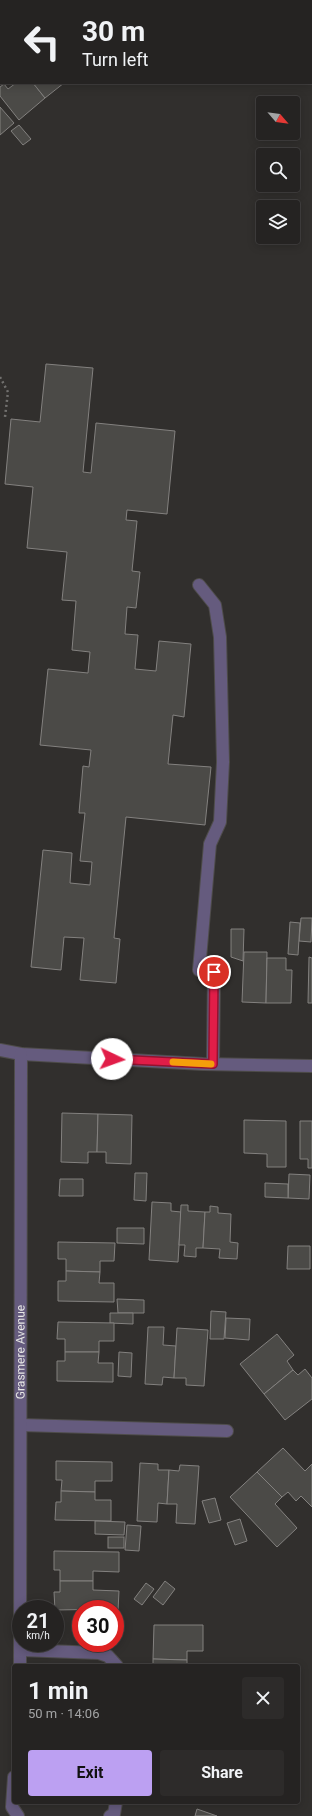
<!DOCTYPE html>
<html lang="en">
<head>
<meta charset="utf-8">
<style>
  :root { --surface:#252322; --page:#2d2b2a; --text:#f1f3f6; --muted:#a3a4a5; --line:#424040; --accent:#bca0f2 }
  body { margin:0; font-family:Roboto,sans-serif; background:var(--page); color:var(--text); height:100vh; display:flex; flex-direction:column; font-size:15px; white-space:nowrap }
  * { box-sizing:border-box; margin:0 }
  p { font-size:13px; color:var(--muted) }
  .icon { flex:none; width:22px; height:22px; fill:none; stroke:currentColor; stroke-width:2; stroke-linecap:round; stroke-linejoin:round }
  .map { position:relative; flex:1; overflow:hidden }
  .drawer { position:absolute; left:12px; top:1664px; width:288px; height:140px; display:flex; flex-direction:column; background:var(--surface); border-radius:4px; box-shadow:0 2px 10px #0003,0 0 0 1px var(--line) }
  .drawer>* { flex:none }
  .hud { position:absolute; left:0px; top:0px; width:312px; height:84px; box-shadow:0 2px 10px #0003,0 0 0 1px var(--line); background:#252322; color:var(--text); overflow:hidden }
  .needle { width:26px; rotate:118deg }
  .tools { position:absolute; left:256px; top:96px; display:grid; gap:8px }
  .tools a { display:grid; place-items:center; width:44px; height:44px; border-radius:4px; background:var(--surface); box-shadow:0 2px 10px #0003,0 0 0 1px var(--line); font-size:20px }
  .speed { position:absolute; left:12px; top:1600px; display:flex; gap:8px; font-size:20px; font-weight:700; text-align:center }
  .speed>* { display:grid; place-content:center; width:52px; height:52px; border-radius:50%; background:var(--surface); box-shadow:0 2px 10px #0003,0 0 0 1px var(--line); line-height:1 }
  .speed small { font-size:10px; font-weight:400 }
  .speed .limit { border:6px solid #d22; background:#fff; color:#111 }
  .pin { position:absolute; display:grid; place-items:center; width:34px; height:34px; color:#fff; margin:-17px; border:2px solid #fff; border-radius:50%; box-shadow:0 1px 4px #0007 }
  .me { position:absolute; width:44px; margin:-22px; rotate:93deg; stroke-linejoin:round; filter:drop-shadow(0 0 3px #0008) }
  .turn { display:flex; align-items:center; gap:14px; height:84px; padding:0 16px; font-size:18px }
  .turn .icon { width:52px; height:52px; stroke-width:2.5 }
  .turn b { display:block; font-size:28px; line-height:34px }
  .round { display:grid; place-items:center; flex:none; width:42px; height:42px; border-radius:4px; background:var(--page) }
  .headline { display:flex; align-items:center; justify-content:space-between; height:68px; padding:0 16px }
  h1 { font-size:24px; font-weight:700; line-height:30px }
  .button { display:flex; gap:8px; margin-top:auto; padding:8px 16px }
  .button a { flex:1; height:46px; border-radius:4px; background:var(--accent); color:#111; font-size:16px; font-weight:700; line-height:46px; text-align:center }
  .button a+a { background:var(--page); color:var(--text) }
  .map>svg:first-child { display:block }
</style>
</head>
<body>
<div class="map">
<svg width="312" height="1816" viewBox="0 0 312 1816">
  <rect width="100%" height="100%" fill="#312f2d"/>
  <g fill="#4b4a47" stroke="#83817f">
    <polygon points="118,0 161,0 160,1"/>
    <polygon points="16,83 33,83 45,98 19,120 0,96 0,87 4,84 8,89"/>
    <polygon points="33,83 64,83 45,98"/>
    <polygon points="0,107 14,123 0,135"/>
    <polygon points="19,125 31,139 23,145 11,131"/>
    <polygon points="46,364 93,368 83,472 91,473 96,423 175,431 167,514 127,510 126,520 137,521 132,571 140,572 136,608 127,607 125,634 138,635 135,669 156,671 159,641 191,644 184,717 173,715 168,764 211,767 205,825 126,817 114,938 120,939 116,983 80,980 84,938 64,937 61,970 31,967 43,850 72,853 70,883 90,885 92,862 80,861 85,813 79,813 83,766 89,767 91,750 40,745 48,669 88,673 90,652 72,650 76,601 62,600 67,552 27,548 33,487 5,484 11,419 40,422"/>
    <polygon points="301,918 312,918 311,942 299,941"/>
    <polygon points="290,922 300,923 298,955 288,954"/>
    <polygon points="231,929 244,929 243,961 231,957"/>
    <polygon points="244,952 267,952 266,1003 242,1002"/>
    <polygon points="309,957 312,958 312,1003 308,1003"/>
    <polygon points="267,958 286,958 286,970 292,970 291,1003 266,1003"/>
    <polygon points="62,1113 98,1114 97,1152 88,1152 88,1163 61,1162"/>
    <polygon points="98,1114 132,1115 131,1164 106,1163 106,1152 97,1152"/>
    <polygon points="244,1120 286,1121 286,1167 267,1167 267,1154 244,1153"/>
    <polygon points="300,1121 312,1121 312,1168 308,1168 308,1159 300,1159"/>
    <polygon points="135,1173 147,1173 146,1201 134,1200"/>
    <polygon points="289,1174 310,1175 309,1199 288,1198"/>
    <polygon points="60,1179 83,1179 83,1196 59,1196"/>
    <polygon points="265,1183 288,1184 288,1198 265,1197"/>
    <polygon points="152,1202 171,1203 171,1211 181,1212 178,1262 149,1260"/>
    <polygon points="181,1205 188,1205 188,1211 205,1212 203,1248 196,1248 196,1257 184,1256 185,1245 179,1245"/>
    <polygon points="210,1206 218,1207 218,1213 231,1214 230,1242 238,1243 237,1259 219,1258 220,1249 203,1248 205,1212 210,1212"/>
    <polygon points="117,1228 144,1228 144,1244 117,1243"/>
    <polygon points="58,1242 115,1243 114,1261 100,1261 100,1272 66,1271 66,1259 58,1259"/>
    <polygon points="288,1246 310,1246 310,1269 287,1269"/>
    <polygon points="66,1271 100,1272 99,1283 114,1283 114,1302 58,1301 58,1281 66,1281"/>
    <polygon points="117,1299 144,1300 144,1313 118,1313"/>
    <polygon points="211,1311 226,1312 224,1339 210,1339"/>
    <polygon points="110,1313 133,1313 133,1324 110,1323"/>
    <polygon points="226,1318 250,1319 249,1340 225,1338"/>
    <polygon points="58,1322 114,1323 114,1341 99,1341 99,1352 65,1352 65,1339 57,1339"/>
    <polygon points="148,1327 164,1327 163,1345 176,1346 174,1378 163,1377 162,1385 145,1384"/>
    <polygon points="177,1328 208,1330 204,1386 186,1385 186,1378 174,1378"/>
    <polygon points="277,1334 294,1355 287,1361 293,1370 264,1394 240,1364"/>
    <polygon points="65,1352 99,1352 98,1363 113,1363 113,1382 57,1381 57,1361 65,1361"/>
    <polygon points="119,1352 132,1353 131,1377 118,1376"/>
    <polygon points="305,1369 312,1378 312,1399 285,1420 264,1394 293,1370 298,1375"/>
    <polygon points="283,1448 305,1471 312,1464 312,1507 301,1496 296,1501 288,1492 282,1497 257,1472"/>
    <polygon points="56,1461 112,1462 112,1481 95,1481 95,1492 61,1491 62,1480 56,1480"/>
    <polygon points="140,1463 158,1464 158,1470 169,1470 167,1504 158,1503 157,1522 137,1521"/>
    <polygon points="180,1465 199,1466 195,1524 176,1523 177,1504 167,1504 169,1470 179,1471"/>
    <polygon points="257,1472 282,1497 275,1504 297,1528 277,1547 230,1497"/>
    <polygon points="61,1491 95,1492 95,1500 111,1500 111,1521 55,1520 56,1502 61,1502"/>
    <polygon points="215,1498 221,1520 209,1523 202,1501"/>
    <polygon points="240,1519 247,1541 235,1545 227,1523"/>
    <polygon points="95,1521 125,1522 124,1535 95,1534"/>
    <polygon points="127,1525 141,1526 139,1551 125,1550"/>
    <rect x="108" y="1537" width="16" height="11"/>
    <polygon points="54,1551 119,1552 119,1572 93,1571 93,1581 60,1581 60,1570 54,1570"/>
    <polygon points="60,1581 93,1581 93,1590 119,1591 118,1611 115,1611 115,1609 55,1610 54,1592 60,1592"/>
    <polygon points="165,1581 175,1589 163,1605 153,1597"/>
    <polygon points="146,1583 154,1589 142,1605 134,1599"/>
    <polygon points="154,1625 203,1625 203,1651 187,1651 187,1660 153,1659"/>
    <polygon points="153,1659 187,1660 187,1666 153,1666"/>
    <polygon points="197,1809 217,1816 195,1816"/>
  </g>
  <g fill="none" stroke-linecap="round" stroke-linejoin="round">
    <g stroke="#4e4c4a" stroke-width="14">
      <g id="minor">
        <polyline points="12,1 13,0"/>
        <polyline points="0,12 1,11"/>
        <polyline points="199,585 215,605 220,637 223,762 220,822 210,844 199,970 214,972 213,1064"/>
        <polyline points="0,1050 21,1054 203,1064 312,1066"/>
        <polyline points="21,1425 227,1431"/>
        <polyline points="21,1650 99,1653 108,1656 117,1666"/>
        <path id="s1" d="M 20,1666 L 21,1054"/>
        <polyline points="14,1777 12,1807 18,1816"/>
        <polyline points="110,1816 114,1814 116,1802"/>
      </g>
    </g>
    <polyline stroke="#72716f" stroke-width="2.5" stroke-dasharray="2 3" stroke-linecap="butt" points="0,377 8,392 5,417"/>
    <use href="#minor" stroke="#655b7e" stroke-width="12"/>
  </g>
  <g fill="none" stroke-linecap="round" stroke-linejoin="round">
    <g stroke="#92132f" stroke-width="10">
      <polyline id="route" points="112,1059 213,1064 214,972"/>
    </g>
    <use href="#route" stroke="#e11d48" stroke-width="7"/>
    <polyline stroke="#f59e0b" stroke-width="7" points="173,1062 211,1064"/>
  </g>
  <g text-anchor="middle" stroke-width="4" stroke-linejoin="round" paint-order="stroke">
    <g font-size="12" fill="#e7e7e5" stroke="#272523">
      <text dy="4" stroke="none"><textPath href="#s1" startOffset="314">Grasmere Avenue</textPath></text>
    </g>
  </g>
</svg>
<div class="tools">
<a><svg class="needle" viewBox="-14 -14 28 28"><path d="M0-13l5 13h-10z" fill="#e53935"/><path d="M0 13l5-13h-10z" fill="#a3a4a5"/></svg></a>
<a><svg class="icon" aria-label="search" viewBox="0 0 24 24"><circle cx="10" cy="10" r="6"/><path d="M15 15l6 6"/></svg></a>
<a><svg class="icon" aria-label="layers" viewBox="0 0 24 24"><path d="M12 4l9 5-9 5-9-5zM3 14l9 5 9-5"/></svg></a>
</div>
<div class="speed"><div>21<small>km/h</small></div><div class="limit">30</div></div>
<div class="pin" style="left:214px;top:972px;background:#d93025"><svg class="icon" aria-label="arrive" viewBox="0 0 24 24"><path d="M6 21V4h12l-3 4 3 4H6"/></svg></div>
<svg class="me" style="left:112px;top:1059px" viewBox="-20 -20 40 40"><circle r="19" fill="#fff"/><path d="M0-13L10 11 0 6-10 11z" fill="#e11d48"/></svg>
<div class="hud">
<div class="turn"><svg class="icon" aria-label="left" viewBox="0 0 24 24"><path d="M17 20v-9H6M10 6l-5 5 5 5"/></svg><div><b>30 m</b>Turn left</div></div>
</div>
<section class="drawer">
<div class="headline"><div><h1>1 min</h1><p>50 m · 14:06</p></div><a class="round"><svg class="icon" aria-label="close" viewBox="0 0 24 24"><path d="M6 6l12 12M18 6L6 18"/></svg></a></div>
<div class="button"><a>Exit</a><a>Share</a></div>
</section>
</div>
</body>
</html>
